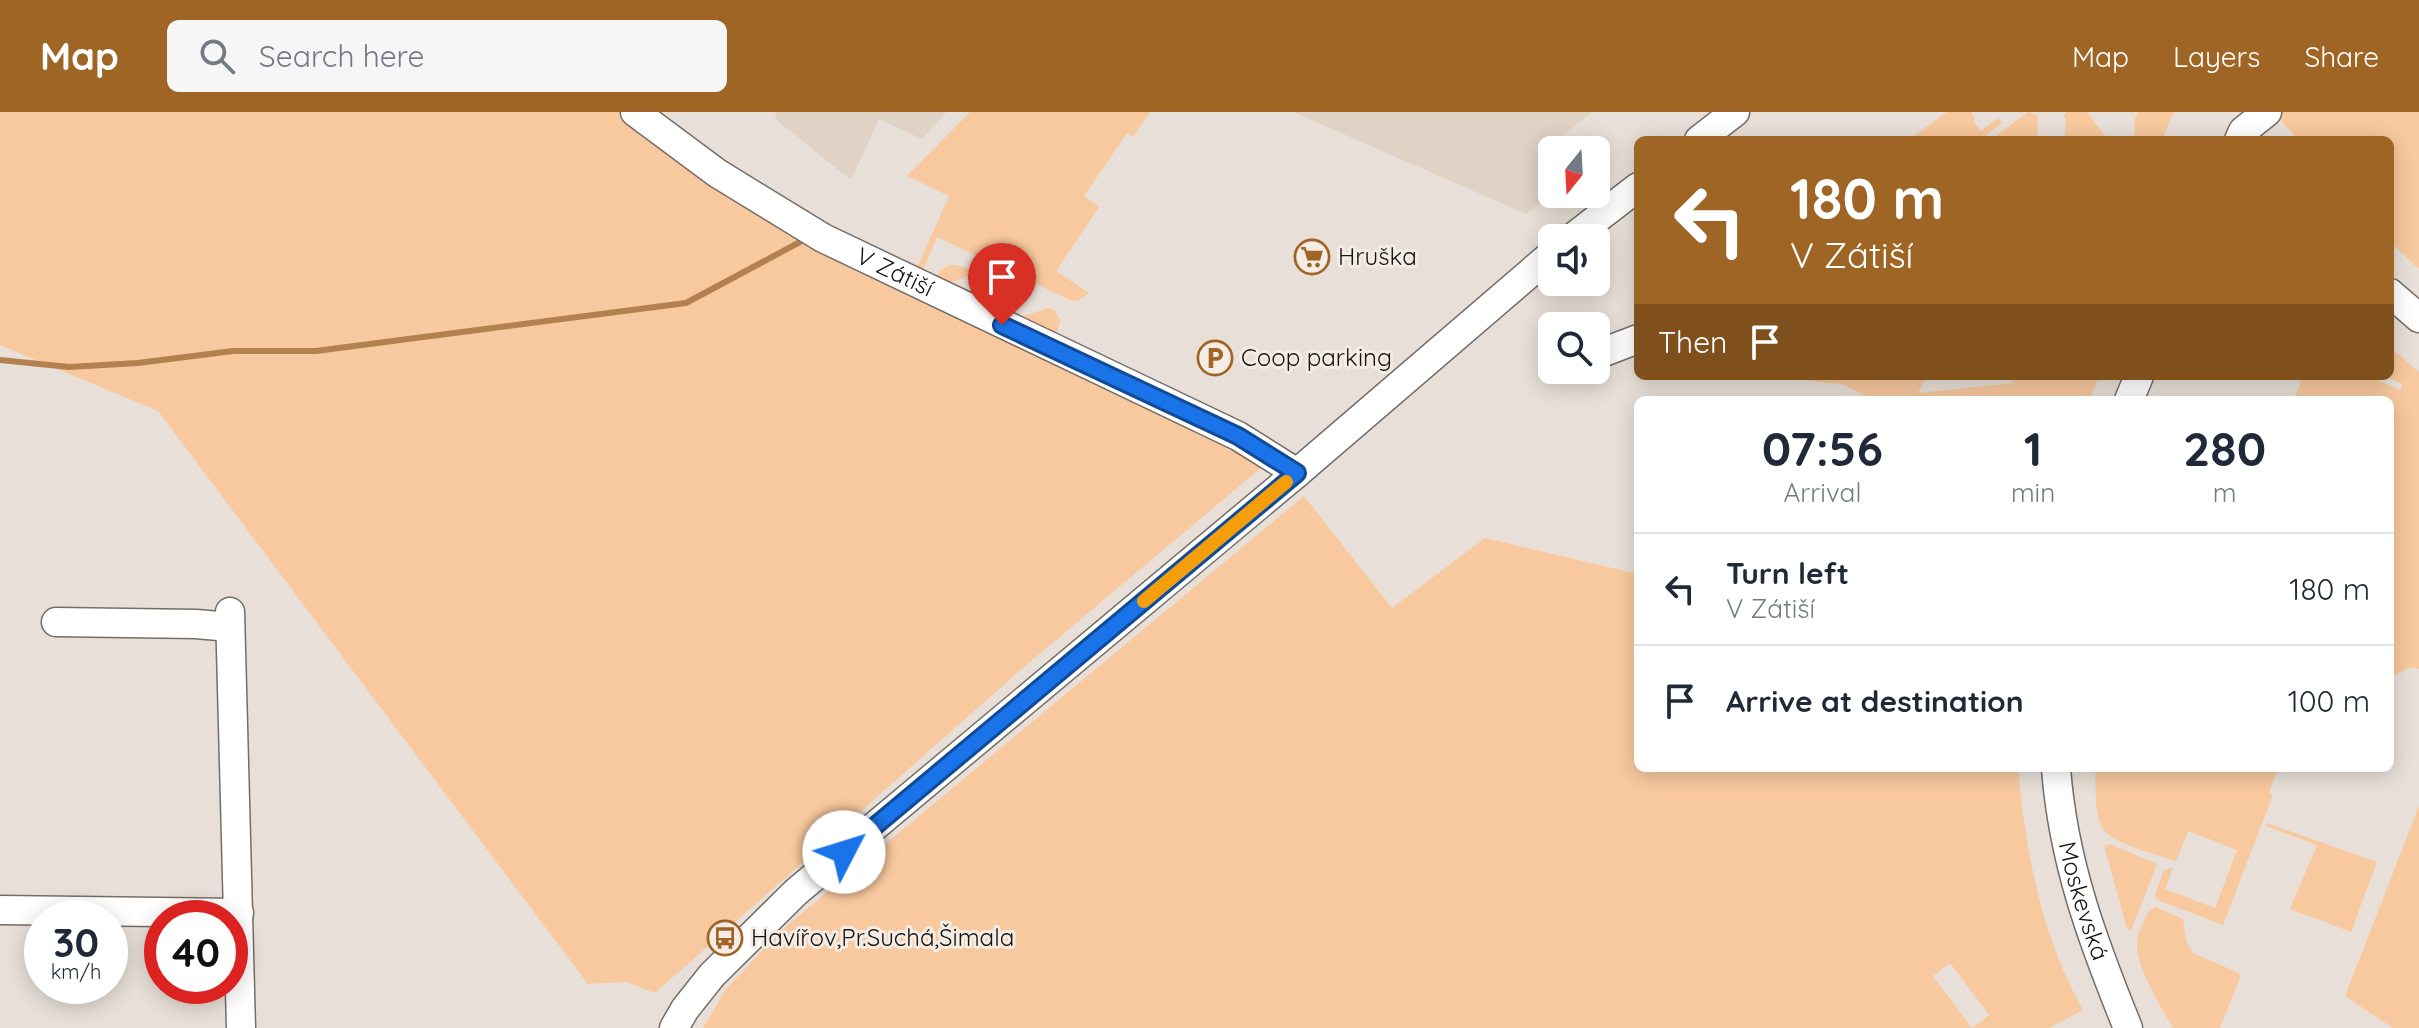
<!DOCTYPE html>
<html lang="en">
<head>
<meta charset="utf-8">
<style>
  :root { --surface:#fff; --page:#f6f6f7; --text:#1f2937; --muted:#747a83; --line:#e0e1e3; --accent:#9f6524 }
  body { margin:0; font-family:Quicksand,sans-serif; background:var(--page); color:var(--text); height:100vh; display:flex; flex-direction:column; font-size:30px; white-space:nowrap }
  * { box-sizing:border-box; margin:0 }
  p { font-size:26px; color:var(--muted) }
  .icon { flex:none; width:44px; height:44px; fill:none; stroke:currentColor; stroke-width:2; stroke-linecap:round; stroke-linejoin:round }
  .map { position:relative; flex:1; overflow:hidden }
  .sheet { position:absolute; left:1634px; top:284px; width:760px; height:376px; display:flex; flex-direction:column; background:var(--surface); border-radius:12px; box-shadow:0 4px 20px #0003 }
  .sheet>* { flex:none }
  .guide { position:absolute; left:1634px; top:24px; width:760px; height:244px; border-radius:12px; box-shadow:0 4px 20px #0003; background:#9f6524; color:#fff; overflow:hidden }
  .needle { width:52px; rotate:198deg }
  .controls { position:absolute; left:1538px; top:24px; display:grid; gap:16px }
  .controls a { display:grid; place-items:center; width:72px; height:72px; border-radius:12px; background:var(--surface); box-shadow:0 4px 20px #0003; font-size:40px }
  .speed { position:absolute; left:24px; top:788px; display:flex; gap:16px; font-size:40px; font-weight:700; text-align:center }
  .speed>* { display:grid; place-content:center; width:104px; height:104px; border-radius:50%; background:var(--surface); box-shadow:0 4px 20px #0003; line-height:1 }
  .speed small { font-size:20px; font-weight:400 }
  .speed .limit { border:12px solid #d22; background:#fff; color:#111 }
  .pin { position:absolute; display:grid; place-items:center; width:68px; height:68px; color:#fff; margin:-82px -34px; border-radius:50% 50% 50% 0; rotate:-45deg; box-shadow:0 0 8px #0007 }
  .pin .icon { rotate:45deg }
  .me { position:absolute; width:88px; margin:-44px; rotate:50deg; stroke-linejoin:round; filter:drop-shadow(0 0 6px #0008) }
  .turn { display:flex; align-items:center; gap:28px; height:168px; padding:0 24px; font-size:36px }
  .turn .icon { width:104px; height:104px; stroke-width:2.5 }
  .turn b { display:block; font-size:56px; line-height:68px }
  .then { display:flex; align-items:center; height:76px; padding:0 24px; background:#0003; gap:16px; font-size:30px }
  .eta { display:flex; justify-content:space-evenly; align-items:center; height:136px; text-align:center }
  .eta b { font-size:48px; font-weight:800; line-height:56px }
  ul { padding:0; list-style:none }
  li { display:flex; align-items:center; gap:24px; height:112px; padding:0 24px; border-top:2px solid var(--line) }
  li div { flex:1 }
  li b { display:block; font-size:30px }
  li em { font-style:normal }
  header { display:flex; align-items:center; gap:48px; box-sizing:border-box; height:112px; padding:0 40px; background:var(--accent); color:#fff }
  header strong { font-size:38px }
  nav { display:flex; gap:44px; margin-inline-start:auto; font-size:28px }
  .search { width:560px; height:72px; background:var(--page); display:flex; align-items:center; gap:20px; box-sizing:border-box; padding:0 28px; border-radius:12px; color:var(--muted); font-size:30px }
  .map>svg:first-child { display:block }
</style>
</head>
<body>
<header>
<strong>Map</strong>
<div class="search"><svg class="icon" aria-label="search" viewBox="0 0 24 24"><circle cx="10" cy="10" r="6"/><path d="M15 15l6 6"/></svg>Search here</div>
<nav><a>Map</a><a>Layers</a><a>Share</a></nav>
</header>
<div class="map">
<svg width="2419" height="916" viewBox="0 0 2419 916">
  <rect width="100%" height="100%" fill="#e8e0d8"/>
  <g fill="#e0d2c5">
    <polygon points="775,0 946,0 922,27 879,7 851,68 774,6 777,3"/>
    <polygon points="1293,0 1592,0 1543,38 1552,59 1552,82 1526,102"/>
  </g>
  <g fill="#f8c99e">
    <path d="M 0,0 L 636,0 L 914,163 L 949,84 L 907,64 L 970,0 L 1150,0 L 1133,25 L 1127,21 L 1084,84 L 1099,95 L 1056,159 L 1089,181 L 1078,189 L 1070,188 L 937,125 L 923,158 L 936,164 C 949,147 959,153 977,161 L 952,170 L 1024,204 L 1048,196 L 1054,198 L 1060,208 L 1057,222 L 1268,350 L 1024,555 L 655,881 L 626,870 L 588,872 L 158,299 L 0,233 Z"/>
    <polygon points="1947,0 1971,0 1975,6 1973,9 1981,19 1998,6 2002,11 1980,28 1919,28 1915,23"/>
    <polygon points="2028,0 2038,3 2037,28 2001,28 1997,23"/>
    <polygon points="2067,0 2087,0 2107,27 2064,28 2066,7 2063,3"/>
    <polygon points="2139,0 2174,0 2162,28 2134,28 2135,6"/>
    <polygon points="2282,0 2419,0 2419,157 2390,130 2390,28 2298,28 2278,5"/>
    <polygon points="2390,235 2419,260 2419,557 2411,555 2393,564 2390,563 2390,288 2294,288 2303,264 2369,264 2400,278 2402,272 2385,264 2390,264"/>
    <polygon points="1773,264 1837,267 1845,264 1924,264 1926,265 1918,281 2013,271 2013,264 2099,264 2090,288 1859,288 1868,286 1845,273"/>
    <path d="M 1304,384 L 1392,496 L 1485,426 L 1638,462 L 1638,656 L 2018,656 C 2026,741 2041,823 2083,898 L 2049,916 L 1973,916 L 1989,903 L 1950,851 L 1933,864 L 1972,916 L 703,916 L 726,877 L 783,817 Z"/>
    <path d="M 2095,656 L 2278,656 L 2269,681 L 2273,683 L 2223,813 L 2160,789 L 2155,784 L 2163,759 L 2171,756 L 2173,756 L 2165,777 L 2215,796 L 2237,738 L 2188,719 L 2176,749 C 2158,743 2108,731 2101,714 C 2094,698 2096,673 2095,656 Z"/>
    <polygon points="2419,694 2419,916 2393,916 2345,884"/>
    <polygon points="2267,711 2377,750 2351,820 2290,797 2317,733 2266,714"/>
    <polygon points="2110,732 2157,752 2131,819 2127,817 2104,734"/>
    <path d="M 2156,795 L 2183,807 L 2186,829 L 2193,841 L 2239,861 L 2240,866 L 2220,916 L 2173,916 C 2161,895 2137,857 2137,833 C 2137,824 2140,817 2144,809 C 2147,801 2148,798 2156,795 Z"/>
  </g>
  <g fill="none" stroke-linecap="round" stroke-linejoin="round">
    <polyline stroke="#b2814f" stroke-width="6" points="0,248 69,255 138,251 233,239 316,239 686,191 800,130"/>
    <g stroke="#756e67" stroke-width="31">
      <g id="minor">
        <path id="s1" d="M 635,0 L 717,61 L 823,126 L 1238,324 L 1297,361"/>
        <polyline points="1699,28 1735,0"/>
        <polyline points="2239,28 2243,19 2267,0"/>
        <polyline points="1572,126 1638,75"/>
        <polyline points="2390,181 2419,206"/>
        <polyline points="1596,243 1638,227"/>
        <polyline points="2129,288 2139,264"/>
        <polyline points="230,500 241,916"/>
        <polyline points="56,510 196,512 230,515"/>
        <path id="s2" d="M 2056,656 C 2063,750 2093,830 2128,916"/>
        <polyline points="0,798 239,801"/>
        <polyline points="674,916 685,897 712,863 796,780 1297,361 1552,142"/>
      </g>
    </g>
    <use href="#minor" stroke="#fff" stroke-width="28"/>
  </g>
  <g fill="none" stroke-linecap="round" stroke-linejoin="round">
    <g stroke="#114b97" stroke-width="20">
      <polyline id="route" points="844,740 1297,361 1238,324 1002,213"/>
    </g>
    <use href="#route" stroke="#1a73e8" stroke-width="14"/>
    <polyline stroke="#f59e0b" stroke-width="14" points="1144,489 1286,370"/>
  </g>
  <defs>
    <g id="supermarket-ring" transform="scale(1.8)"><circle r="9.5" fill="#f5ede5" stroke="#9f6524" stroke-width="1.5"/><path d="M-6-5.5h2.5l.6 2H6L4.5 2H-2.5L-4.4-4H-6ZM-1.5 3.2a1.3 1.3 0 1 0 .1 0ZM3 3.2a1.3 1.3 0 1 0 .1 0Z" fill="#9f6524"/></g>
    <g id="parking-ring" transform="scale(1.8)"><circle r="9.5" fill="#f5ede5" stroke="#9f6524" stroke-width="1.5"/><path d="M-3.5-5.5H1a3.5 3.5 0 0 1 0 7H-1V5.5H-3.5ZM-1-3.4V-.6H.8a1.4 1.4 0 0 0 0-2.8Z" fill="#9f6524"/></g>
    <g id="bus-ring" transform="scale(1.8)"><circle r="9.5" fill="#f5ede5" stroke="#9f6524" stroke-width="1.5"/><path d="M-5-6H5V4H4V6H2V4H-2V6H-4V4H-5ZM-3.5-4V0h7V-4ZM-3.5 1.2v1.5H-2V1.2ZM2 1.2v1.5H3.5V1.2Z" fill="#9f6524"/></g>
  </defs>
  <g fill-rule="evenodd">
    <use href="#supermarket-ring" x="1312" y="145"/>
    <use href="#parking-ring" x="1215" y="246"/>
    <use href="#bus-ring" x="725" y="826"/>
  </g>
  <g text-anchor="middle" stroke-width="6" stroke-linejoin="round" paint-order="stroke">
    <g font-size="24" fill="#171512" stroke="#f5ede5" text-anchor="start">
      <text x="1338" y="153">Hruška</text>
      <text x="1241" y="254">Coop parking</text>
      <text x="751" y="834">Havířov,Pr.Suchá,Šimala</text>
    </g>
    <g font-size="24" fill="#171512" stroke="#f5ede5">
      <text dy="8" stroke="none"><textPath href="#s1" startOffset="306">V Zátiší</textPath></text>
      <text dy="8" stroke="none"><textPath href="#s2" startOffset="136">Moskevská</textPath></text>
    </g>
  </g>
</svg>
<div class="controls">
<a><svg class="needle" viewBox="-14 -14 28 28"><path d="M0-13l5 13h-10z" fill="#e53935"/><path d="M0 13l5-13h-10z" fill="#747a83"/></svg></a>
<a><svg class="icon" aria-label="sound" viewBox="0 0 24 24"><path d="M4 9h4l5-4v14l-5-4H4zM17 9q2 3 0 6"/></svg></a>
<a><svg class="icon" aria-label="search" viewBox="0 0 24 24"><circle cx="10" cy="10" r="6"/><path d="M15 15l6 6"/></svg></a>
</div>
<div class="speed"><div>30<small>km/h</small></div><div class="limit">40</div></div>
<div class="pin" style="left:1002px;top:213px;background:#d93025"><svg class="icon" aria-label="arrive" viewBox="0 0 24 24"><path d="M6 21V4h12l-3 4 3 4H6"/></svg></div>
<svg class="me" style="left:844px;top:740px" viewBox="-20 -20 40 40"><circle r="19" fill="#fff"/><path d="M0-13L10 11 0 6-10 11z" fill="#1a73e8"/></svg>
<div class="guide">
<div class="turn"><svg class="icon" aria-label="left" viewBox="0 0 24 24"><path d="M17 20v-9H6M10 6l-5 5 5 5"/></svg><div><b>180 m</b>V Zátiší</div></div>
<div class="then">Then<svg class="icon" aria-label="arrive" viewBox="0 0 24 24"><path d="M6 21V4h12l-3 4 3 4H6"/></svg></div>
</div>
<section class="sheet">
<div class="eta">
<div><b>07:56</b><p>Arrival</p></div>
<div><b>1</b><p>min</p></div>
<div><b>280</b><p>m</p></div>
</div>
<ul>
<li><svg class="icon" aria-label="left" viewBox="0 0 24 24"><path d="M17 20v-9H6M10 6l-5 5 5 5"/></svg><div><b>Turn left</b><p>V Zátiší</p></div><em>180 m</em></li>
<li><svg class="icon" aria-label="arrive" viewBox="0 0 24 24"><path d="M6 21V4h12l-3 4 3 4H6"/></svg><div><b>Arrive at destination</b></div><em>100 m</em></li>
</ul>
</section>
</div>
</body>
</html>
